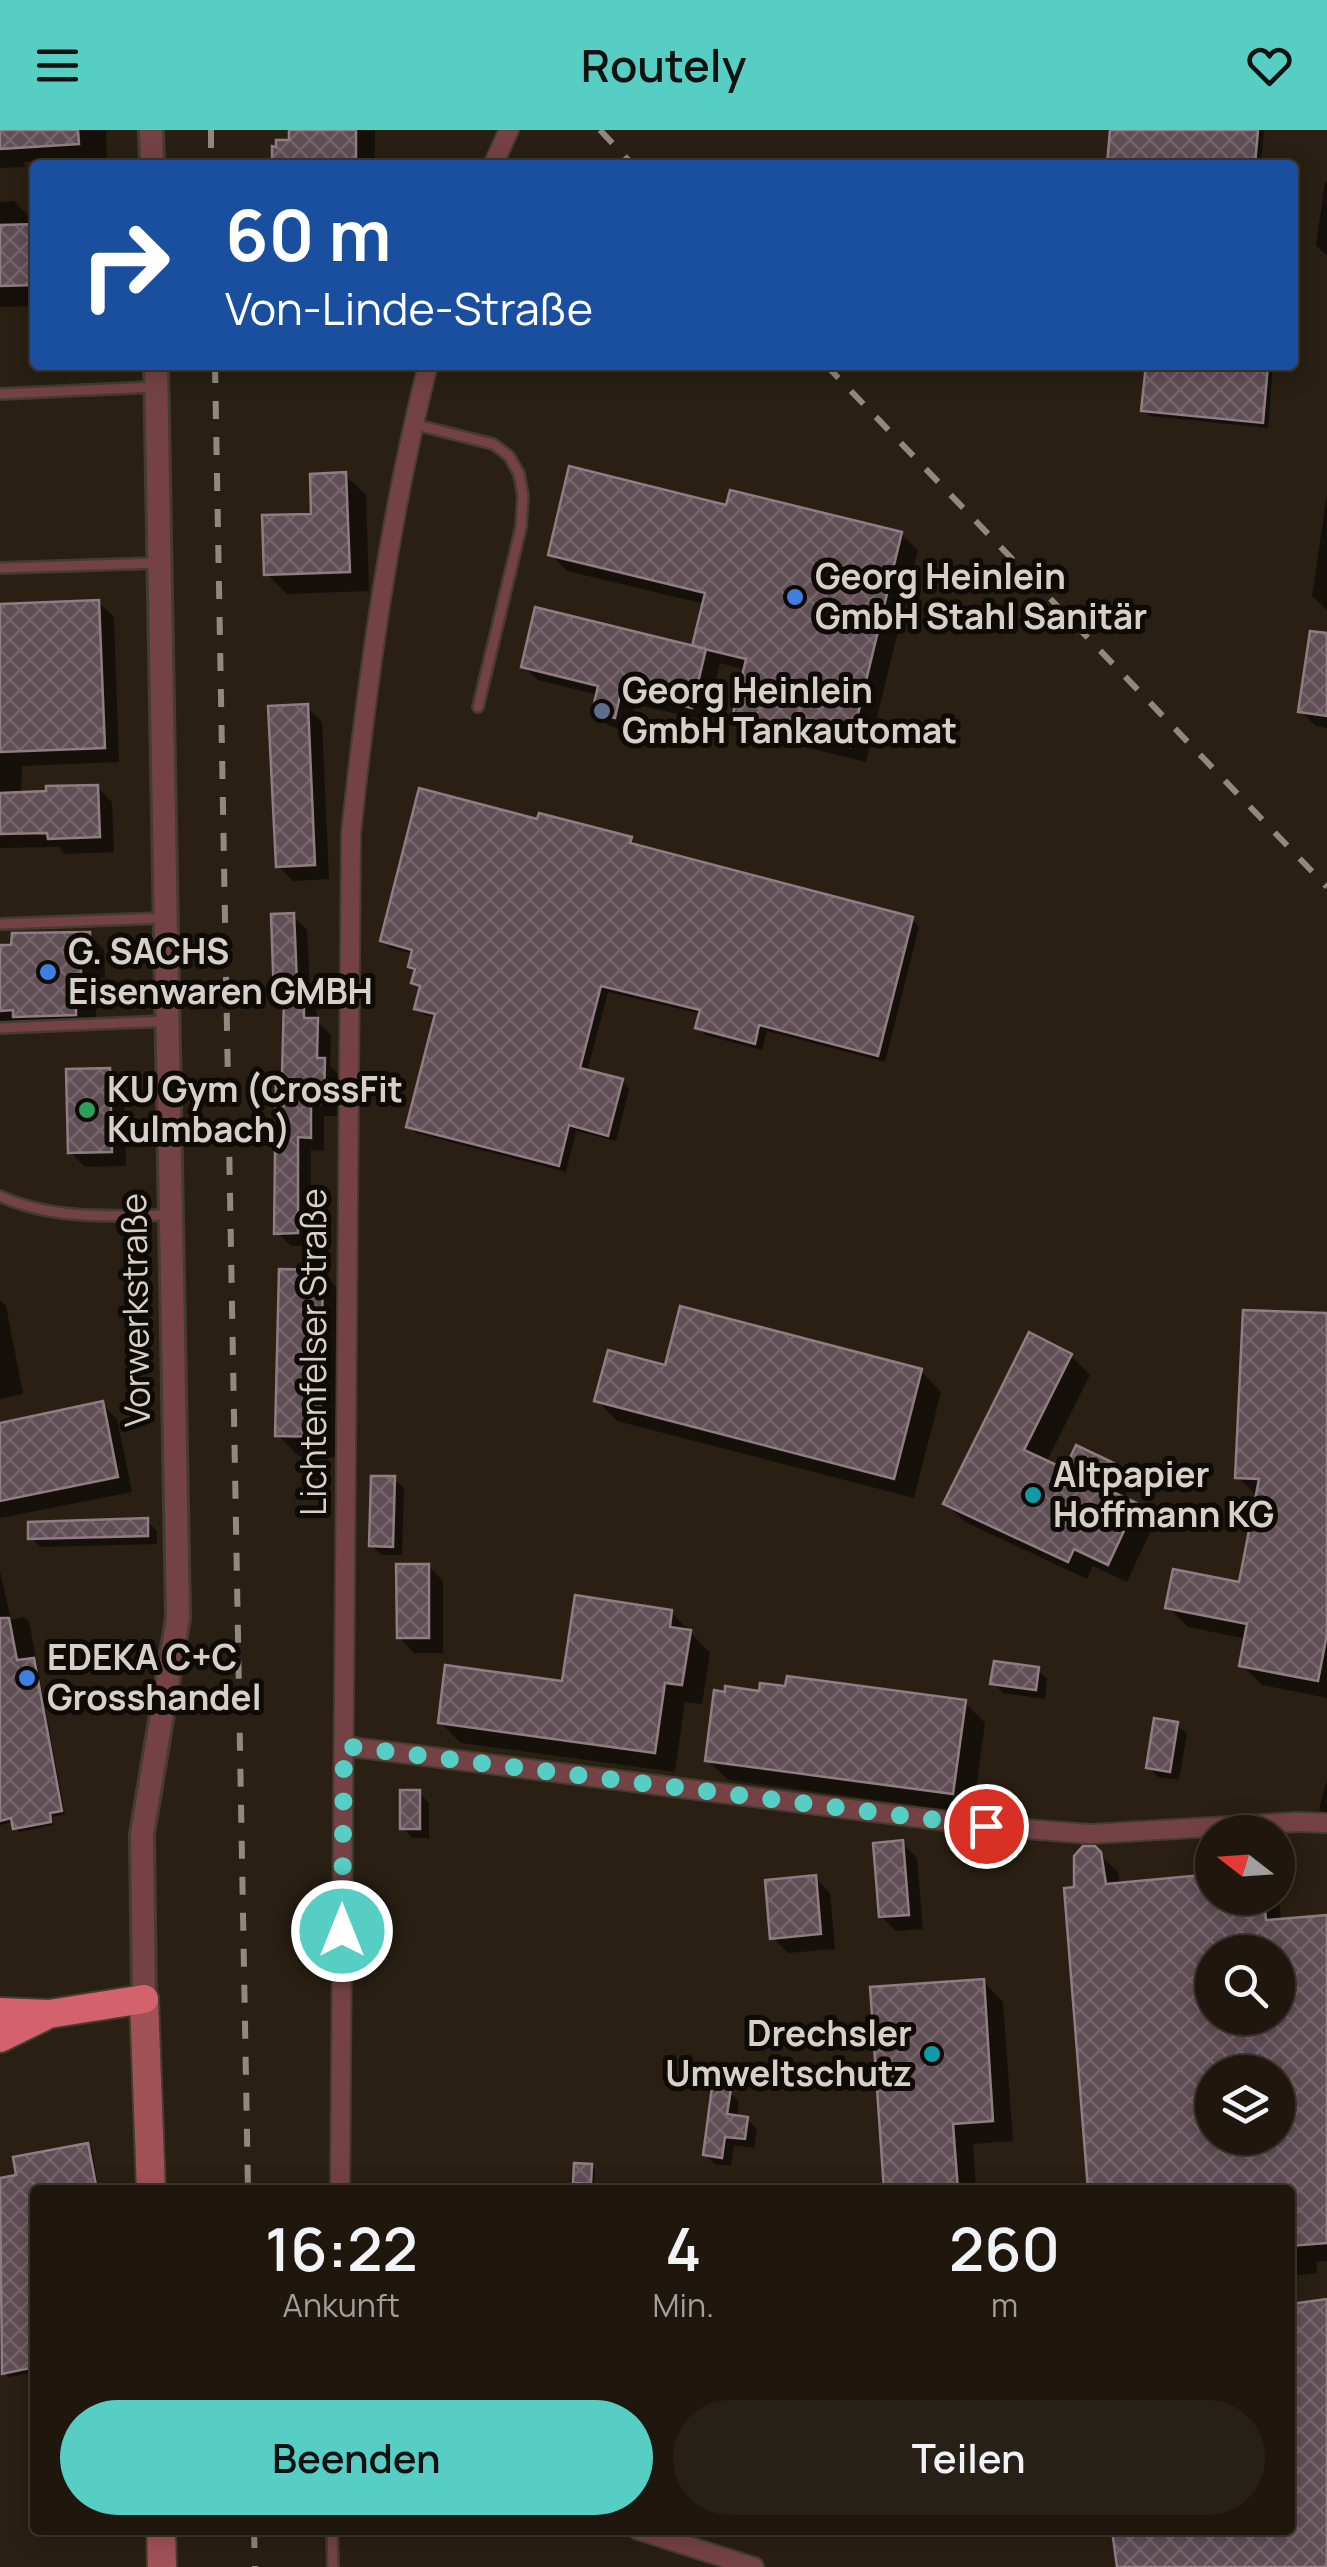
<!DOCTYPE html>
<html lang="de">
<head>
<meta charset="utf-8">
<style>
  :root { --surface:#1f170e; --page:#272017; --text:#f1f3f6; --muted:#a19f9e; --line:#3c362e; --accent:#56cec4 }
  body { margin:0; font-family:Manrope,sans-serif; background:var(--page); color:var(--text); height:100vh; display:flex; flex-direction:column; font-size:38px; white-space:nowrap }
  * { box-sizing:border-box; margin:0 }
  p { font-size:32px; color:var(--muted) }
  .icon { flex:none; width:55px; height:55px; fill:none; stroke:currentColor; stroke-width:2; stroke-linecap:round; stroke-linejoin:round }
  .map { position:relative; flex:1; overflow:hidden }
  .panel { position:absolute; left:30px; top:2055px; width:1265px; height:350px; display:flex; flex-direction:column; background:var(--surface); border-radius:10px; box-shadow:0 5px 25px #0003,0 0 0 2px var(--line) }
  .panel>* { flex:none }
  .banner { position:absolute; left:30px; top:30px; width:1268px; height:210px; border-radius:10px; box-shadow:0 5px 25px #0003,0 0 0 2px var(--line); background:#1a4fa0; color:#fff; overflow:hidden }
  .needle { width:65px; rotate:287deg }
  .buttons { position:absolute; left:1195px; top:1685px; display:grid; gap:20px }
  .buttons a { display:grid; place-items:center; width:100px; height:100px; border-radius:50%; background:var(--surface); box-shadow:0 5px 25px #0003,0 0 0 2px var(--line); font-size:50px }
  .pin { position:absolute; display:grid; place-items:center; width:85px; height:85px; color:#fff; margin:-42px; border:5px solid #fff; border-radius:50%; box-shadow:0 2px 10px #0007 }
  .me { position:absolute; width:110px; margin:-55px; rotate:0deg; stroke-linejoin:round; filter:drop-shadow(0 0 8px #0008) }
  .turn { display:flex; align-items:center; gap:35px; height:210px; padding:0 30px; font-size:45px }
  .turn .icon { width:130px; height:130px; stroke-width:2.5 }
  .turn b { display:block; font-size:70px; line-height:85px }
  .eta { display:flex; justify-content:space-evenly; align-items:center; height:170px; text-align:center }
  .eta b { font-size:60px; font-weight:600; line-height:70px }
  .action { display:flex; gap:20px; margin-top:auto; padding:20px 30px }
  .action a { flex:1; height:115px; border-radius:60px; background:var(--accent); color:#111; font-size:40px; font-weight:600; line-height:115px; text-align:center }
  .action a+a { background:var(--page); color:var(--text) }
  header { display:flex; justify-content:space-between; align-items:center; height:130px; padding:0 30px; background:var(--accent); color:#111; font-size:45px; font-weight:600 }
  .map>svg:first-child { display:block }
</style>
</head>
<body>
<header><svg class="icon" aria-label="menu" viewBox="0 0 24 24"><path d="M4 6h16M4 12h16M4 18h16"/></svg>Routely<svg class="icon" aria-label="heart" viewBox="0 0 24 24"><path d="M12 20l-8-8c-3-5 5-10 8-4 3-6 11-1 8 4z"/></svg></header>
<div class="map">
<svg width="1327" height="2437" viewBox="0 0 1327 2437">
  <defs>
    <pattern id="building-cross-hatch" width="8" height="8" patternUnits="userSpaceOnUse" patternTransform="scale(2.5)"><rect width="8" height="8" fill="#604e55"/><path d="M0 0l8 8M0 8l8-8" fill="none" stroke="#76666c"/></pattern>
  </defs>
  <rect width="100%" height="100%" fill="#291f13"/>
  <g fill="#0007" fill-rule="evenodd">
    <polygon points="0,0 106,0 107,28 24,32 25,37 0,38"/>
    <polygon points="291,0 375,0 375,35 275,35 292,12"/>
    <polygon points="1112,0 1264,0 1261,35 1109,35"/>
    <polygon points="1325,52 1327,52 1327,126 1316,115"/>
    <polygon points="14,71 34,92 35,176 0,177 0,72"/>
    <polygon points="1149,235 1273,235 1268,298 1150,286 1144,280"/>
    <polygon points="345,345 366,365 369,461 287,464 267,444"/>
    <polygon points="1327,364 1327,480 1312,466"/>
    <polygon points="728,378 901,404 918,420 866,632 752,604 735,587 746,540 720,533 706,591 635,574 629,601 609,596 594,582 598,565 538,550 523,536 700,520 705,474 567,441 551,424"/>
    <polygon points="98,472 114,487 119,632 22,636 21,665 97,657 112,672 114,722 65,724 59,717 0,718 0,476"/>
    <polygon points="1327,506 1327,598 1316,596 1300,581"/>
    <polygon points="307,577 322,592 329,749 293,751 278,736"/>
    <polygon points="538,692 630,709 638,717 912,789 919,797 885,932 767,901 762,920 705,905 698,897 701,884 608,862 587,942 622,951 629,959 616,1011 576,1001 566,1042 416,1003 409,996 437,888 425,885 417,878 422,860 414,853 416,842 410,836 414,824 390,818 383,811"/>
    <polygon points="293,786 307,800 310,862 316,869 317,891 331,905 330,936 338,944 337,986 324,986 324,1021 311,1020 311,1116 291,1116 277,1102 286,877 277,867"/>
    <polygon points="89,805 104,820 105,848 95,849 96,888 90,888 90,899 31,901 24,895 0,895 0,818"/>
    <polygon points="109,940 124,955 126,1036 85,1037 70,1022"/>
    <polygon points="322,1143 343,1163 339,1327 298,1326 278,1305"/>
    <polygon points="0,1170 6,1176 23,1264 0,1269"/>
    <polygon points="1327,1186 1327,1370 1258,1367 1238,1347"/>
    <polygon points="1030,1205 1071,1226 1090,1245 1046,1333 1066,1343 1112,1335 1131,1354 1123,1370 1135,1375 1154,1394 1127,1452 1093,1436 1087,1449 965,1392 946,1373"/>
    <polygon points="667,1238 921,1241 941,1262 914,1368 617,1291 597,1270"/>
    <polygon points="102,1274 117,1289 132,1362 0,1388 0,1295"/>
    <polygon points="394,1349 404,1358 402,1425 381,1425 371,1415"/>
    <polygon points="1327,1384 1327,1568 1262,1555 1242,1535 1247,1509 1188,1497 1168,1477 1241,1455"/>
    <polygon points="147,1391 157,1401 157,1414 41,1417 31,1408"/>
    <polygon points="428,1436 443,1451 443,1523 414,1523 399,1507"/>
    <polygon points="0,1441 11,1490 24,1487 29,1491 65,1684 52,1687 54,1695 19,1702 14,1692 0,1695"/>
    <polygon points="671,1482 710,1523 702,1574 685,1572 675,1642 461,1613 440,1592 564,1554"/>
    <polygon points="1038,1540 1047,1549 1045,1569 1003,1563 993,1553"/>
    <polygon points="762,1564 964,1572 985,1593 973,1683 728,1650 707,1630"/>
    <polygon points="1177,1595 1187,1604 1179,1650 1158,1647 1148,1637"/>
    <polygon points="1327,1649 1327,1687 1319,1679"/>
    <polygon points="419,1663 429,1673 429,1708 412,1708 403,1698"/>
    <polygon points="902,1713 917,1728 923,1799 896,1801 881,1786"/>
    <path d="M 1094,1719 L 1118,1742 L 1120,1755 L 1212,1747 L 1212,1768 L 1278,1768 L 1278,1759 L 1281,1791 L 1327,1787 L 1327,2131 L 1316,2132 L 1317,2143 L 1290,2146 L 1290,2060 L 1091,2060 L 1077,1759 ZM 1212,1822 L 1278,1822 L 1278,1888 L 1212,1888 ZM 1212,1942 L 1278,1942 L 1278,2008 L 1212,2008 Z"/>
    <polygon points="815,1748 830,1763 835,1819 788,1823 772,1807"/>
    <polygon points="983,1851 1003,1872 1013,2011 973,2014 976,2060 887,2060"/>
    <polygon points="730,1962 739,1972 737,1988 747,1989 757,1999 754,2018 734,2015 731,2036 715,2034 706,2025"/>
    <polygon points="87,2015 92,2020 99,2060 35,2060 35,2242 9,2247 4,2242 0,2219 0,2062 4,2050 19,2047"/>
    <polygon points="591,2036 595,2040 594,2057 580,2056 576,2052"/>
  </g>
  <g fill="url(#building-cross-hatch)" stroke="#907c83" stroke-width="2.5" fill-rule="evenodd">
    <polygon points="0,0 78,0 79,14 0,19"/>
    <polygon points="289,0 356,0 356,35 272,35 272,16 276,17 276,10 289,10"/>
    <polygon points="1110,0 1258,0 1255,35 1107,35"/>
    <polygon points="35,94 35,155 0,156 0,95"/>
    <polygon points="1146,235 1268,235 1263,293 1141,281"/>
    <polygon points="569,336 726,375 730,360 902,402 850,617 732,588 746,529 692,516 705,463 548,425"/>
    <polygon points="346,342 350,442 264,445 262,385 311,384 310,344"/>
    <polygon points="99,470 105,618 0,622 0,474"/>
    <polygon points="535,477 706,519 692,578 621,561 615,588 592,582 598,556 521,537"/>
    <polygon points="1310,501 1327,503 1327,586 1298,582"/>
    <polygon points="308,574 315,735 276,737 268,576"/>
    <polygon points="98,655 100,707 48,709 47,703 0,704 0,663 46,661 46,656"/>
    <polygon points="419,658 537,689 539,683 632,707 630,713 913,787 878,926 759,895 755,914 695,898 700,880 601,856 580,938 623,949 608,1006 569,995 559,1036 406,997 435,884 414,879 420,856 411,853 415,839 408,837 412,820 380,811"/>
    <polygon points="294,783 297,853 304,853 304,888 318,888 317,928 325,928 324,973 311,973 311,1008 298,1007 298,1103 274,1104 276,945 282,945 284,868 274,868 271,784"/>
    <polygon points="90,802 91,834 81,835 81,873 76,874 76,885 13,887 13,880 0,881 0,815 11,815 12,803"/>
    <polygon points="110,938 112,1022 68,1023 66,939"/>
    <polygon points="279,1139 323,1140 320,1307 275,1306"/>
    <polygon points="680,1176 922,1239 894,1349 594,1271 608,1220 665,1235"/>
    <polygon points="1243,1180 1327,1183 1327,1504 1318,1551 1239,1536 1247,1494 1165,1478 1173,1439 1239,1452 1259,1349 1235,1348"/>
    <polygon points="1029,1202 1072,1224 1024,1320 1065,1339 1076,1315 1114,1333 1102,1357 1137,1373 1108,1435 1074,1419 1068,1432 943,1374"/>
    <polygon points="103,1271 118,1347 0,1371 0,1293"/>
    <polygon points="371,1346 395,1346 393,1417 369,1416"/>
    <polygon points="148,1388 148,1406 28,1409 28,1392"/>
    <polygon points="396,1434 429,1434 429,1508 397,1508"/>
    <polygon points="575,1465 672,1480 670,1497 691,1500 682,1555 665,1553 655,1623 438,1593 445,1535 562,1551"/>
    <polygon points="0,1488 9,1488 17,1530 34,1528 62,1681 50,1683 51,1692 13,1699 11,1688 0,1691"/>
    <polygon points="994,1531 1039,1537 1036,1560 990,1554"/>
    <polygon points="787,1546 966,1570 953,1664 705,1631 714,1560 725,1562 725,1556 759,1561 760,1553 785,1556"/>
    <polygon points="1154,1588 1178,1592 1170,1642 1146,1638"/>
    <rect x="400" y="1660" width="20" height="39"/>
    <polygon points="903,1710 909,1785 879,1787 873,1713"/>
    <path d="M 1083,1716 L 1095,1716 L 1101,1722 L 1106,1754 L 1212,1744 L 1212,1768 L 1264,1768 L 1266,1790 L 1327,1785 L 1327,2113 L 1290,2116 L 1290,2060 L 1088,2060 L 1064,1758 L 1074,1757 L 1074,1726 ZM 1212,1822 L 1278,1822 L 1278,1888 L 1212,1888 ZM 1212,1942 L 1278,1942 L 1278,2008 L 1212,2008 Z"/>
    <polygon points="816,1745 821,1804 770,1809 765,1750"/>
    <polygon points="984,1849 993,1991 953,1994 958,2060 884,2060 870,1857"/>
    <polygon points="712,1957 731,1959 727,1984 748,1987 745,2009 725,2007 722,2028 703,2025"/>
    <polygon points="88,2013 97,2060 35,2060 35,2112 32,2113 35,2130 35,2237 2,2244 0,2048 16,2045 13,2027"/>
    <polygon points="574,2033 592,2034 591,2054 573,2053"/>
    <polygon points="1327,2169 1327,2437 1117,2437 1112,2400 1290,2400 1290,2174"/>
  </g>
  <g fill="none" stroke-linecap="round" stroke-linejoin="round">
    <g stroke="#453b30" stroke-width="14">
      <g id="service">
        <polyline points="0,264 153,257"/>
        <polyline points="413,294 493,314 509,326 519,344 523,366 521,397 478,577"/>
        <polyline points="0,438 157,433"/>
        <polyline points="0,794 163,788"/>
        <polyline points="0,898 167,891"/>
        <path d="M 0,1066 C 52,1090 113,1086 169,1085"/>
        <polyline points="332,2400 333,2437"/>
      </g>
    </g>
    <g stroke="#453b30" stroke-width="22">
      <g id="minor">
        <polyline points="493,35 509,0"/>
        <polyline points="344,1616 986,1696 1090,1704 1297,1692 1327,1693"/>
        <path d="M 340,2060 L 351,703 C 368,546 389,388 428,235"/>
        <polyline points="638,2400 754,2437"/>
      </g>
    </g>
    <g stroke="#453b30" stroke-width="28">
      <g id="tertiary">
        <polyline points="151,0 152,35"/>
        <polyline points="144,1869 142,1704 178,1488 156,235"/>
      </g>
    </g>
    <g stroke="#453b30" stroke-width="32">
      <g id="secondary">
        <polyline points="144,1869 151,2060"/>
        <polyline points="161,2400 162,2437"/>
      </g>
    </g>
    <g stroke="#453b30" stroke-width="32">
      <g id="trunk">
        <polyline points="0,1882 49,1884 144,1869"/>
        <polyline points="0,1908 43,1887"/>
      </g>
    </g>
    <use href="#service" stroke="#744244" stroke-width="9"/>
    <use href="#minor" stroke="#744244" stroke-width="18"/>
    <use href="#tertiary" stroke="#744244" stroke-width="22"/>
    <use href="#secondary" stroke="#a15257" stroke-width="28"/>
    <use href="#trunk" stroke="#d4626c" stroke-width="28"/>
    <g stroke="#91887f" stroke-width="6" stroke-dasharray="18 18" stroke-linecap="butt">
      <polyline points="211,0 211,35"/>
      <polyline points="600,0 633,35"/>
      <polyline points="215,235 248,2060"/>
      <polyline points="826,235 1327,757"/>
      <polyline points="254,2400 255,2437"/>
    </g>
  </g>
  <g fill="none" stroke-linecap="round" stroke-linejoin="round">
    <polyline stroke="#56cec4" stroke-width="18" stroke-dasharray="0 32.4" points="342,1801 344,1616 986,1696"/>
  </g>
  <g fill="#3f7fe0" stroke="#0e0a06" stroke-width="4">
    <circle cx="795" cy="467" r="10"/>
    <circle cx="48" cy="842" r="10"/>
    <circle cx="27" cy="1548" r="10"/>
  </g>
  <circle fill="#5c6f8a" stroke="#0e0a06" stroke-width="4" cx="602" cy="581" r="10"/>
  <circle fill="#2e9e5b" stroke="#0e0a06" stroke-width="4" cx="87" cy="980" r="10"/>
  <g fill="#0f9aa8" stroke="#0e0a06" stroke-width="4">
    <circle cx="1033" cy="1365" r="10"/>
    <circle cx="932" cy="1924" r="10"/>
  </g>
  <g text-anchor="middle" stroke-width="10" stroke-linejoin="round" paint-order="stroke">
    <g font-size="35" font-weight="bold" fill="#d7d0c9" stroke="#0e0a06" text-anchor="start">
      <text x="815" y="459">Georg Heinlein<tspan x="815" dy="40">GmbH Stahl Sanitär</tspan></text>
      <text x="622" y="573">Georg Heinlein<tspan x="622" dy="40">GmbH Tankautomat</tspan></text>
      <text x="68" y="834">G. SACHS<tspan x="68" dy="40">Eisenwaren GMBH</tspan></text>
      <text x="107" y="972">KU Gym (CrossFit<tspan x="107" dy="40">Kulmbach)</tspan></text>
      <text x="1053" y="1357">Altpapier<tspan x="1053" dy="40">Hoffmann KG</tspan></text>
      <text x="47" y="1540">EDEKA C+C<tspan x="47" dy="40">Grosshandel</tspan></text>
      <text x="912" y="1916" text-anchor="end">Drechsler<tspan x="912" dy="40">Umweltschutz</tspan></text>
    </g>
    <g font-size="35" fill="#d7d0c9" stroke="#0e0a06">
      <text transform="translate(136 1180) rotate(-91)" y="12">Vorwerkstraße</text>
      <text transform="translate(314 1222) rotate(-90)" y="12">Lichtenfelser Straße</text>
    </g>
  </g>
</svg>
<div class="buttons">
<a><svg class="needle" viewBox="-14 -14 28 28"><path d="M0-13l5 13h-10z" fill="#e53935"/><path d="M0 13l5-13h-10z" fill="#a19f9e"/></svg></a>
<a><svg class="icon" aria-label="search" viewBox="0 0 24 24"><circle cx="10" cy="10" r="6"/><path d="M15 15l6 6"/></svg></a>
<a><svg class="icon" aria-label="layers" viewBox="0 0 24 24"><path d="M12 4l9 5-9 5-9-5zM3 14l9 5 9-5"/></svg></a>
</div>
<div class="pin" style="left:986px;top:1696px;background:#d93025"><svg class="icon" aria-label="arrive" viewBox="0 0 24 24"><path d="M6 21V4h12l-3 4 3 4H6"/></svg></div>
<svg class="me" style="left:342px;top:1801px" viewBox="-20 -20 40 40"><circle r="17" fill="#56cec4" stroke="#fff" stroke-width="3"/><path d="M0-11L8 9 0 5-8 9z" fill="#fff"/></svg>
<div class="banner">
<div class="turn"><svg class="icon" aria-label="right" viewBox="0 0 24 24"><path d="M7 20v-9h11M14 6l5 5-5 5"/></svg><div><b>60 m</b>Von-Linde-Straße</div></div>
</div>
<section class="panel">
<div class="eta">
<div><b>16:22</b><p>Ankunft</p></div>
<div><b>4</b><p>Min.</p></div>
<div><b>260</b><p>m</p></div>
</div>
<div class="action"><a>Beenden</a><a>Teilen</a></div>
</section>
</div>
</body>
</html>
